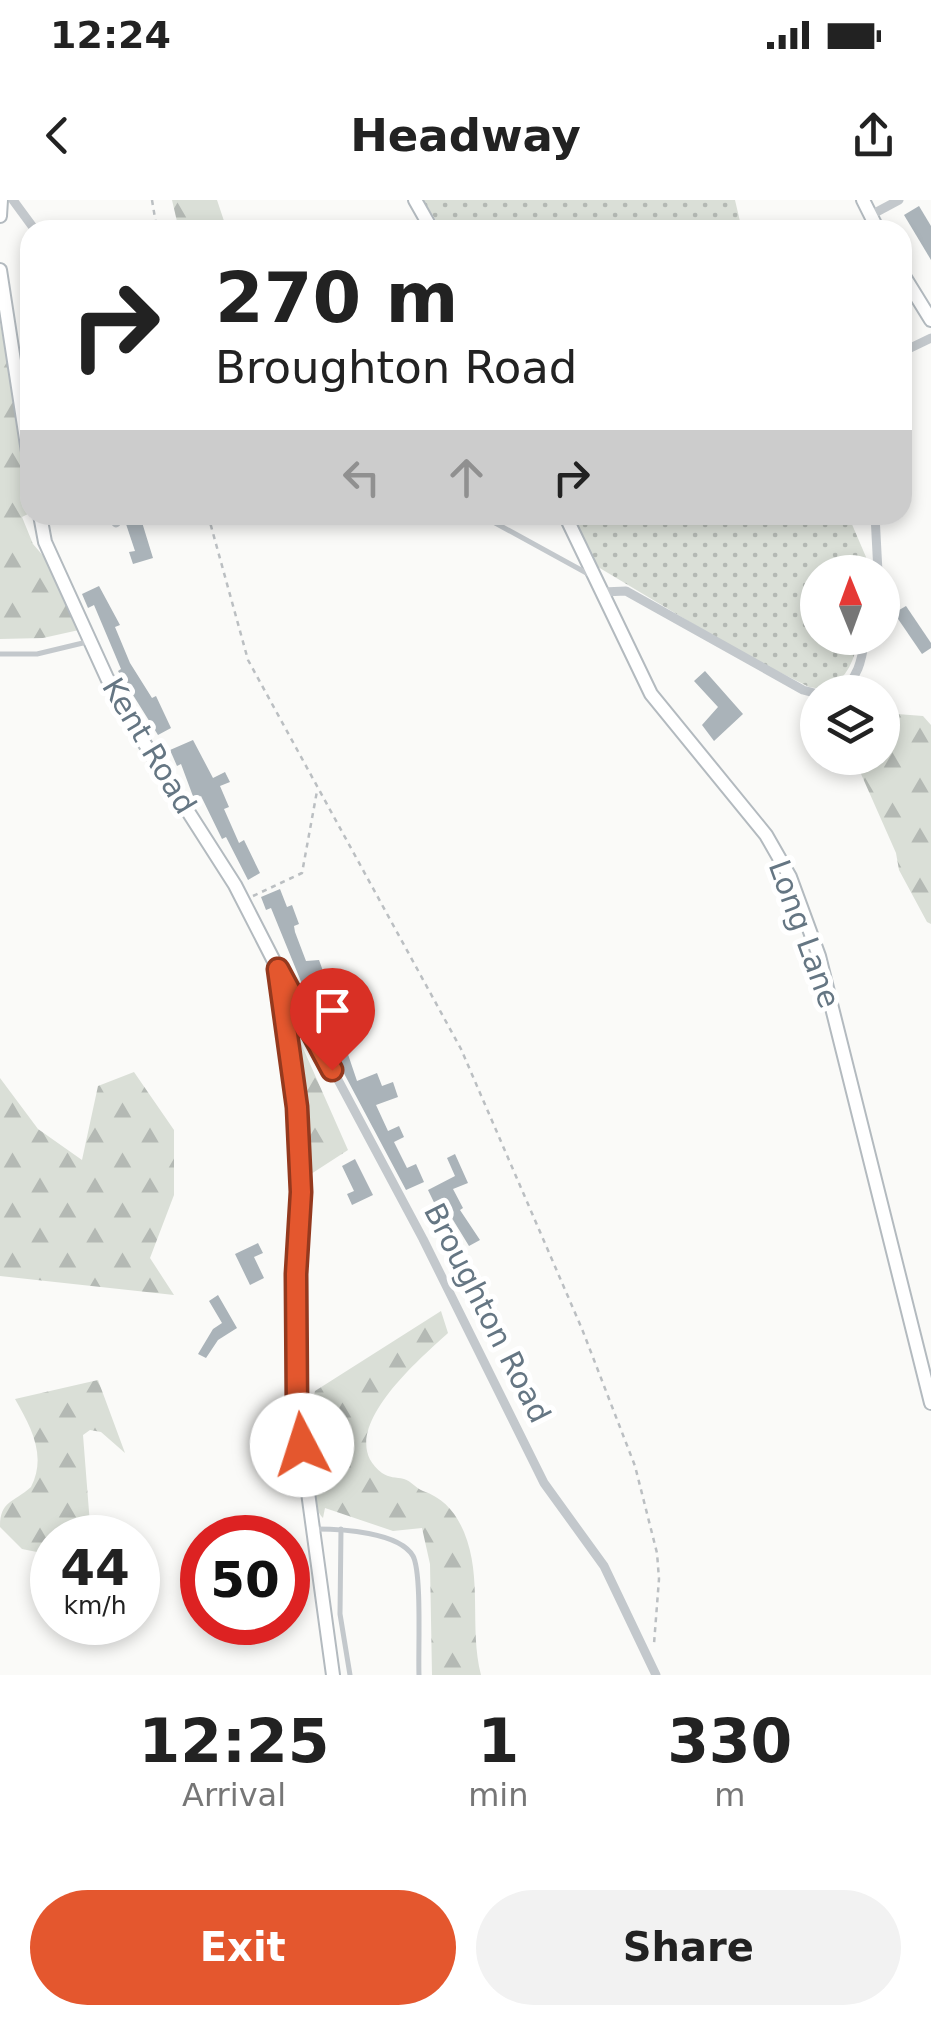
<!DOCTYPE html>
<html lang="en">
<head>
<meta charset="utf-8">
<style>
  :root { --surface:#fff; --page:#f2f2f2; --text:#222; --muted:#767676; --accent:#e4572e }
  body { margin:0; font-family:"DejaVu Sans",sans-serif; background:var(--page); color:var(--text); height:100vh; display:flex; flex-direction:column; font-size:38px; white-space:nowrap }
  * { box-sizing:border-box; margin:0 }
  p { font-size:32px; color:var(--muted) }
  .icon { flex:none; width:55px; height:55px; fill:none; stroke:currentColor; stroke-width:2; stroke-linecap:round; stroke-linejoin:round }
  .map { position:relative; height:1475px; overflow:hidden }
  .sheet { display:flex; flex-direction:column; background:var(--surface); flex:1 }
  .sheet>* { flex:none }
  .top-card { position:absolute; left:20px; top:20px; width:892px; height:305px; border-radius:30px; box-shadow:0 5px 15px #0003; background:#fff; color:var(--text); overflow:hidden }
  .needle { width:65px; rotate:359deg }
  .fabs { position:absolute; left:800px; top:355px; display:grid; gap:20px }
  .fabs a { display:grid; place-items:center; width:100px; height:100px; border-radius:50%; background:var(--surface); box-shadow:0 5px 15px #0003; font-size:50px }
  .speed { position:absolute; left:30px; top:1315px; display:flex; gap:20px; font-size:50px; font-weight:700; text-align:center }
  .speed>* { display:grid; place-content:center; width:130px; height:130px; border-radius:50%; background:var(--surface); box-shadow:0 5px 15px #0003; line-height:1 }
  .speed small { font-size:25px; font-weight:400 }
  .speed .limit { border:15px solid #d22; background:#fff; color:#111 }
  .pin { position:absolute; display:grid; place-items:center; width:85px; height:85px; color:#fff; margin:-102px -42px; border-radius:50% 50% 50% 0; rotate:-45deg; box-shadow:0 0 10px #0007 }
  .pin .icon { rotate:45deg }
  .me { position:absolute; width:110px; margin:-55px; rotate:355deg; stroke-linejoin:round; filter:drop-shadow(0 0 8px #0008) }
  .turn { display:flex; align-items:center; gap:35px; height:210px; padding:0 30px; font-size:45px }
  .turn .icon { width:130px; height:130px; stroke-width:2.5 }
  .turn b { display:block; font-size:70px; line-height:85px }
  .lanes { display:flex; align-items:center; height:95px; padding:0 30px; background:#0003; justify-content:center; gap:50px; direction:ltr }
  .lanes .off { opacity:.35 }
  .eta { display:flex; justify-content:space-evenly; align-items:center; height:170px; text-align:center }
  .eta b { font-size:60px; font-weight:700; line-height:70px }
  .primary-button { display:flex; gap:20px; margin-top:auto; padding:20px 30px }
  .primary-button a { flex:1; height:115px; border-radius:60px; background:var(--accent); color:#fff; font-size:40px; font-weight:700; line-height:115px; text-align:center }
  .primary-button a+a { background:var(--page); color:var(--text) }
  .status { display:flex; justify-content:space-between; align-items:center; height:70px; padding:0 50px; background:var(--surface); direction:ltr }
  .status svg { height:28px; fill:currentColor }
  header { display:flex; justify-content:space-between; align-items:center; height:130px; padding:0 30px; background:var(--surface); font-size:45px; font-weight:700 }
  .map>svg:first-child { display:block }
</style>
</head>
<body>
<div class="status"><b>12:24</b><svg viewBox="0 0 49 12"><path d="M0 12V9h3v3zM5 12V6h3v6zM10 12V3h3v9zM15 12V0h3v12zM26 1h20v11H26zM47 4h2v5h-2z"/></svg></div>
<header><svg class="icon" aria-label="back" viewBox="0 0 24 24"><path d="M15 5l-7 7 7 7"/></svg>Headway<svg class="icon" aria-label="share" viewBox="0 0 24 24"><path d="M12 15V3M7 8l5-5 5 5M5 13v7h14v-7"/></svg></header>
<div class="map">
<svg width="931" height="1475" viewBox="0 0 931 1475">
  <defs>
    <pattern id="grass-dots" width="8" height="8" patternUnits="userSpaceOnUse" patternTransform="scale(2.5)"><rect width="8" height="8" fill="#dadfd7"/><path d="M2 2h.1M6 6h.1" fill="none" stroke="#b4b9b4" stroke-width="1.8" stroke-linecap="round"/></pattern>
    <pattern id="forest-firs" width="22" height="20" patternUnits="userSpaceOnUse" patternTransform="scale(2.5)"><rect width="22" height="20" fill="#dadfd7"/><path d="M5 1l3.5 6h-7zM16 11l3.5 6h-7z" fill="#b4b9b4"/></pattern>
  </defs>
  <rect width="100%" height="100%" fill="#fafaf8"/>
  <g fill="url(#grass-dots)">
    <polygon points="423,0 735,0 742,30 442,30"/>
    <path d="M 573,315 L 848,315 L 869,364 L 868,372 L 818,372 L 818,438 L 858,438 C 855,460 847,477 828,490 L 809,487 L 745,455 L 598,367 Z"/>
  </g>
  <g fill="url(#forest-firs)">
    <polygon points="172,0 217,0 227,30 179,30"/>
    <polygon points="0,122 30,285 30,313 22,317 33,344 51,365 79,430 43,438 0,439"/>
    <polygon points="897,514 923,516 931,525 931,724 927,722 899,670 896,653 854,558 882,558 883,515"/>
    <polygon points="292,823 348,950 311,974 311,952"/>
    <polygon points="134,872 174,930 174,995 150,1058 174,1095 0,1076 0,878 38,929 82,960 98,886"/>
    <path d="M 441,1111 L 448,1133 C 421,1158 330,1234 382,1273 C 389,1278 396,1277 404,1279 C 411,1281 416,1288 423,1291 C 443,1298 455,1311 464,1332 C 483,1378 469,1427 481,1475 L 432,1475 L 430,1364 L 422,1328 L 393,1331 L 325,1308 L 323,1318 C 305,1300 308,1216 315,1191 Z"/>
    <path d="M 98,1180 L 125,1253 L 101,1232 L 90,1230 L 83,1235 L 91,1337 L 52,1338 L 52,1355 L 22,1349 L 0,1327 C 0,1301 13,1303 31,1287 C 47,1256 31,1227 15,1199 Z"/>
  </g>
  <g fill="#aab3b9">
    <polygon points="919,6 931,26 931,60 904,15"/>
    <polygon points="141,319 153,358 133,364 129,352 135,351 126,324"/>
    <polygon points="99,386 120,425 115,427 130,463 152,498 156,496 171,528 158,535 118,471 121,469 94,405 88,408 82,394"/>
    <polygon points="906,406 931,443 931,448 922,454 894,413"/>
    <polygon points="705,471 743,514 714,541 702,525 718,507 694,481"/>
    <polygon points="193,540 213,578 225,572 230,582 220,586 229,607 224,609 239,643 244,640 260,673 248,680 226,637 222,639 201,596 194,599 181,564 177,566 170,550"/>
    <polygon points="280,689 287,707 292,705 299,724 294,726 295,732 306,761 319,760 323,771 316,773 326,802 330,801 357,881 377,873 382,886 393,882 398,897 376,905 388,931 399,926 404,937 394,942 407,968 416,964 424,982 406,990 339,864 316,801 311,803 302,784 271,708 266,710 261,697"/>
    <polygon points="455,954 468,983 453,989 463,1008 460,1010 480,1040 469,1046 450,1015 442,1019 428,990 455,976 447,958"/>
    <polygon points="355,959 373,995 352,1005 347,994 354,991 342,966"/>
    <polygon points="258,1043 263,1053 254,1057 264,1078 250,1085 235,1054"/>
    <polygon points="218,1095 237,1128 218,1140 206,1158 198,1154 213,1129 222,1123 209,1101"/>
  </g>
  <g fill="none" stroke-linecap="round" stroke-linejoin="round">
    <g stroke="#b3babf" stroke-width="16">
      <g id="secondary">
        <polyline points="415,0 432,30"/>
        <polyline points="863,0 878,30"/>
        <polyline points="0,16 1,0"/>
        <polyline points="0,70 30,265"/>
        <polyline points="902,73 931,120"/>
        <polyline points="40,315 45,342 107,478 136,530 235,685 278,769 297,907 301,992 296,1074 297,1212 333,1475"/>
        <polyline points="565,315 651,494 766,635 790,677 819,756 931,1203"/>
      </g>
    </g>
    <g stroke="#bbbfc2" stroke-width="2.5" stroke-dasharray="5 5" stroke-linecap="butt">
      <polyline points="152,0 157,30"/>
      <polyline points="764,24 768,30"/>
      <polyline points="208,315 248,460 461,849 582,1129 635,1266 657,1353 659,1379 654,1444"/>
      <polyline points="253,696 302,673 317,591"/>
    </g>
    <g stroke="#c3c8cc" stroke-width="5">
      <polyline points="460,315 488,319 592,376"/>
      <polyline points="0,454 37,454 87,442"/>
      <path d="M 316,1329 C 341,1329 399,1332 413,1356 C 422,1373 418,1451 419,1475"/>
      <polyline points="341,1329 340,1414 350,1475"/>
    </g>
    <g stroke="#c3c8cc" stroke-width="9">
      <polyline points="13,0 35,30"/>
      <polyline points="871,15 899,0"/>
      <polyline points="902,152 931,138"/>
      <polyline points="114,315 116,323"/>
      <polyline points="875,315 878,372"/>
      <polyline points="603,392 626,391 803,490 818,494"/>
      <path d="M 838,492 C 858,481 862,459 865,438"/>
      <polyline points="282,775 423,1039 544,1283 604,1366 656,1475"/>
    </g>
    <use href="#secondary" stroke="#fff" stroke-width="12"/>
  </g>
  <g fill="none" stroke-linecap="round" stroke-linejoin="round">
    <g stroke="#94391e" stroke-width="25">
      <polyline id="route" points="302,1245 297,1212 296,1074 301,992 297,907 278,769 332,870"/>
    </g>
    <use href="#route" stroke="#e4572e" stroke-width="18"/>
  </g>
  <g text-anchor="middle" stroke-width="10" stroke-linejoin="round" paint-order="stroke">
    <g font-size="30" fill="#657683" stroke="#fff">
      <text transform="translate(149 546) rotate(59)" y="10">Kent Road</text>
      <text transform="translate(804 734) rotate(70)" y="10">Long Lane</text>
      <text transform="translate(487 1113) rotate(63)" y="10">Broughton Road</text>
    </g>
  </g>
</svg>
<div class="fabs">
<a><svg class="needle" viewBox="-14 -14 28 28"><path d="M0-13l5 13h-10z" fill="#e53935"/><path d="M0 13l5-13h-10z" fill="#767676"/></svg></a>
<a><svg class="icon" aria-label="layers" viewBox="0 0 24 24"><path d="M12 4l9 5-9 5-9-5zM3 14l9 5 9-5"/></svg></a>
</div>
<div class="speed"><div>44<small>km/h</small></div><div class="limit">50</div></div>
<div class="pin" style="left:332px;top:870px;background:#d93025"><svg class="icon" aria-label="arrive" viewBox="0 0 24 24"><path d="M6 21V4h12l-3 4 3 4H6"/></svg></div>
<svg class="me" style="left:302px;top:1245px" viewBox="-20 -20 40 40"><circle r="19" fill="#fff"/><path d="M0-13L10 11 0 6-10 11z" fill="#e4572e"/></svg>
<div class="top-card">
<div class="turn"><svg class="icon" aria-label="right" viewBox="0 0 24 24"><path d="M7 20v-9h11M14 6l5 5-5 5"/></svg><div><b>270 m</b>Broughton Road</div></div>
<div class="lanes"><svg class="icon off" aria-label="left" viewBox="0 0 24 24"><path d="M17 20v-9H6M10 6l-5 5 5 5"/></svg><svg class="icon off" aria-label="ahead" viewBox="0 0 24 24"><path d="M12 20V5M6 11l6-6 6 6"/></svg><svg class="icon" aria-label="right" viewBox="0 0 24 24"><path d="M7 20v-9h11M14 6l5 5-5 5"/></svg></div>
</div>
</div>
<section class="sheet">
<div class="eta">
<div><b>12:25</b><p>Arrival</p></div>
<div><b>1</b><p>min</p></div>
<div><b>330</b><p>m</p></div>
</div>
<div class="primary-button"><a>Exit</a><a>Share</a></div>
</section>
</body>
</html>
